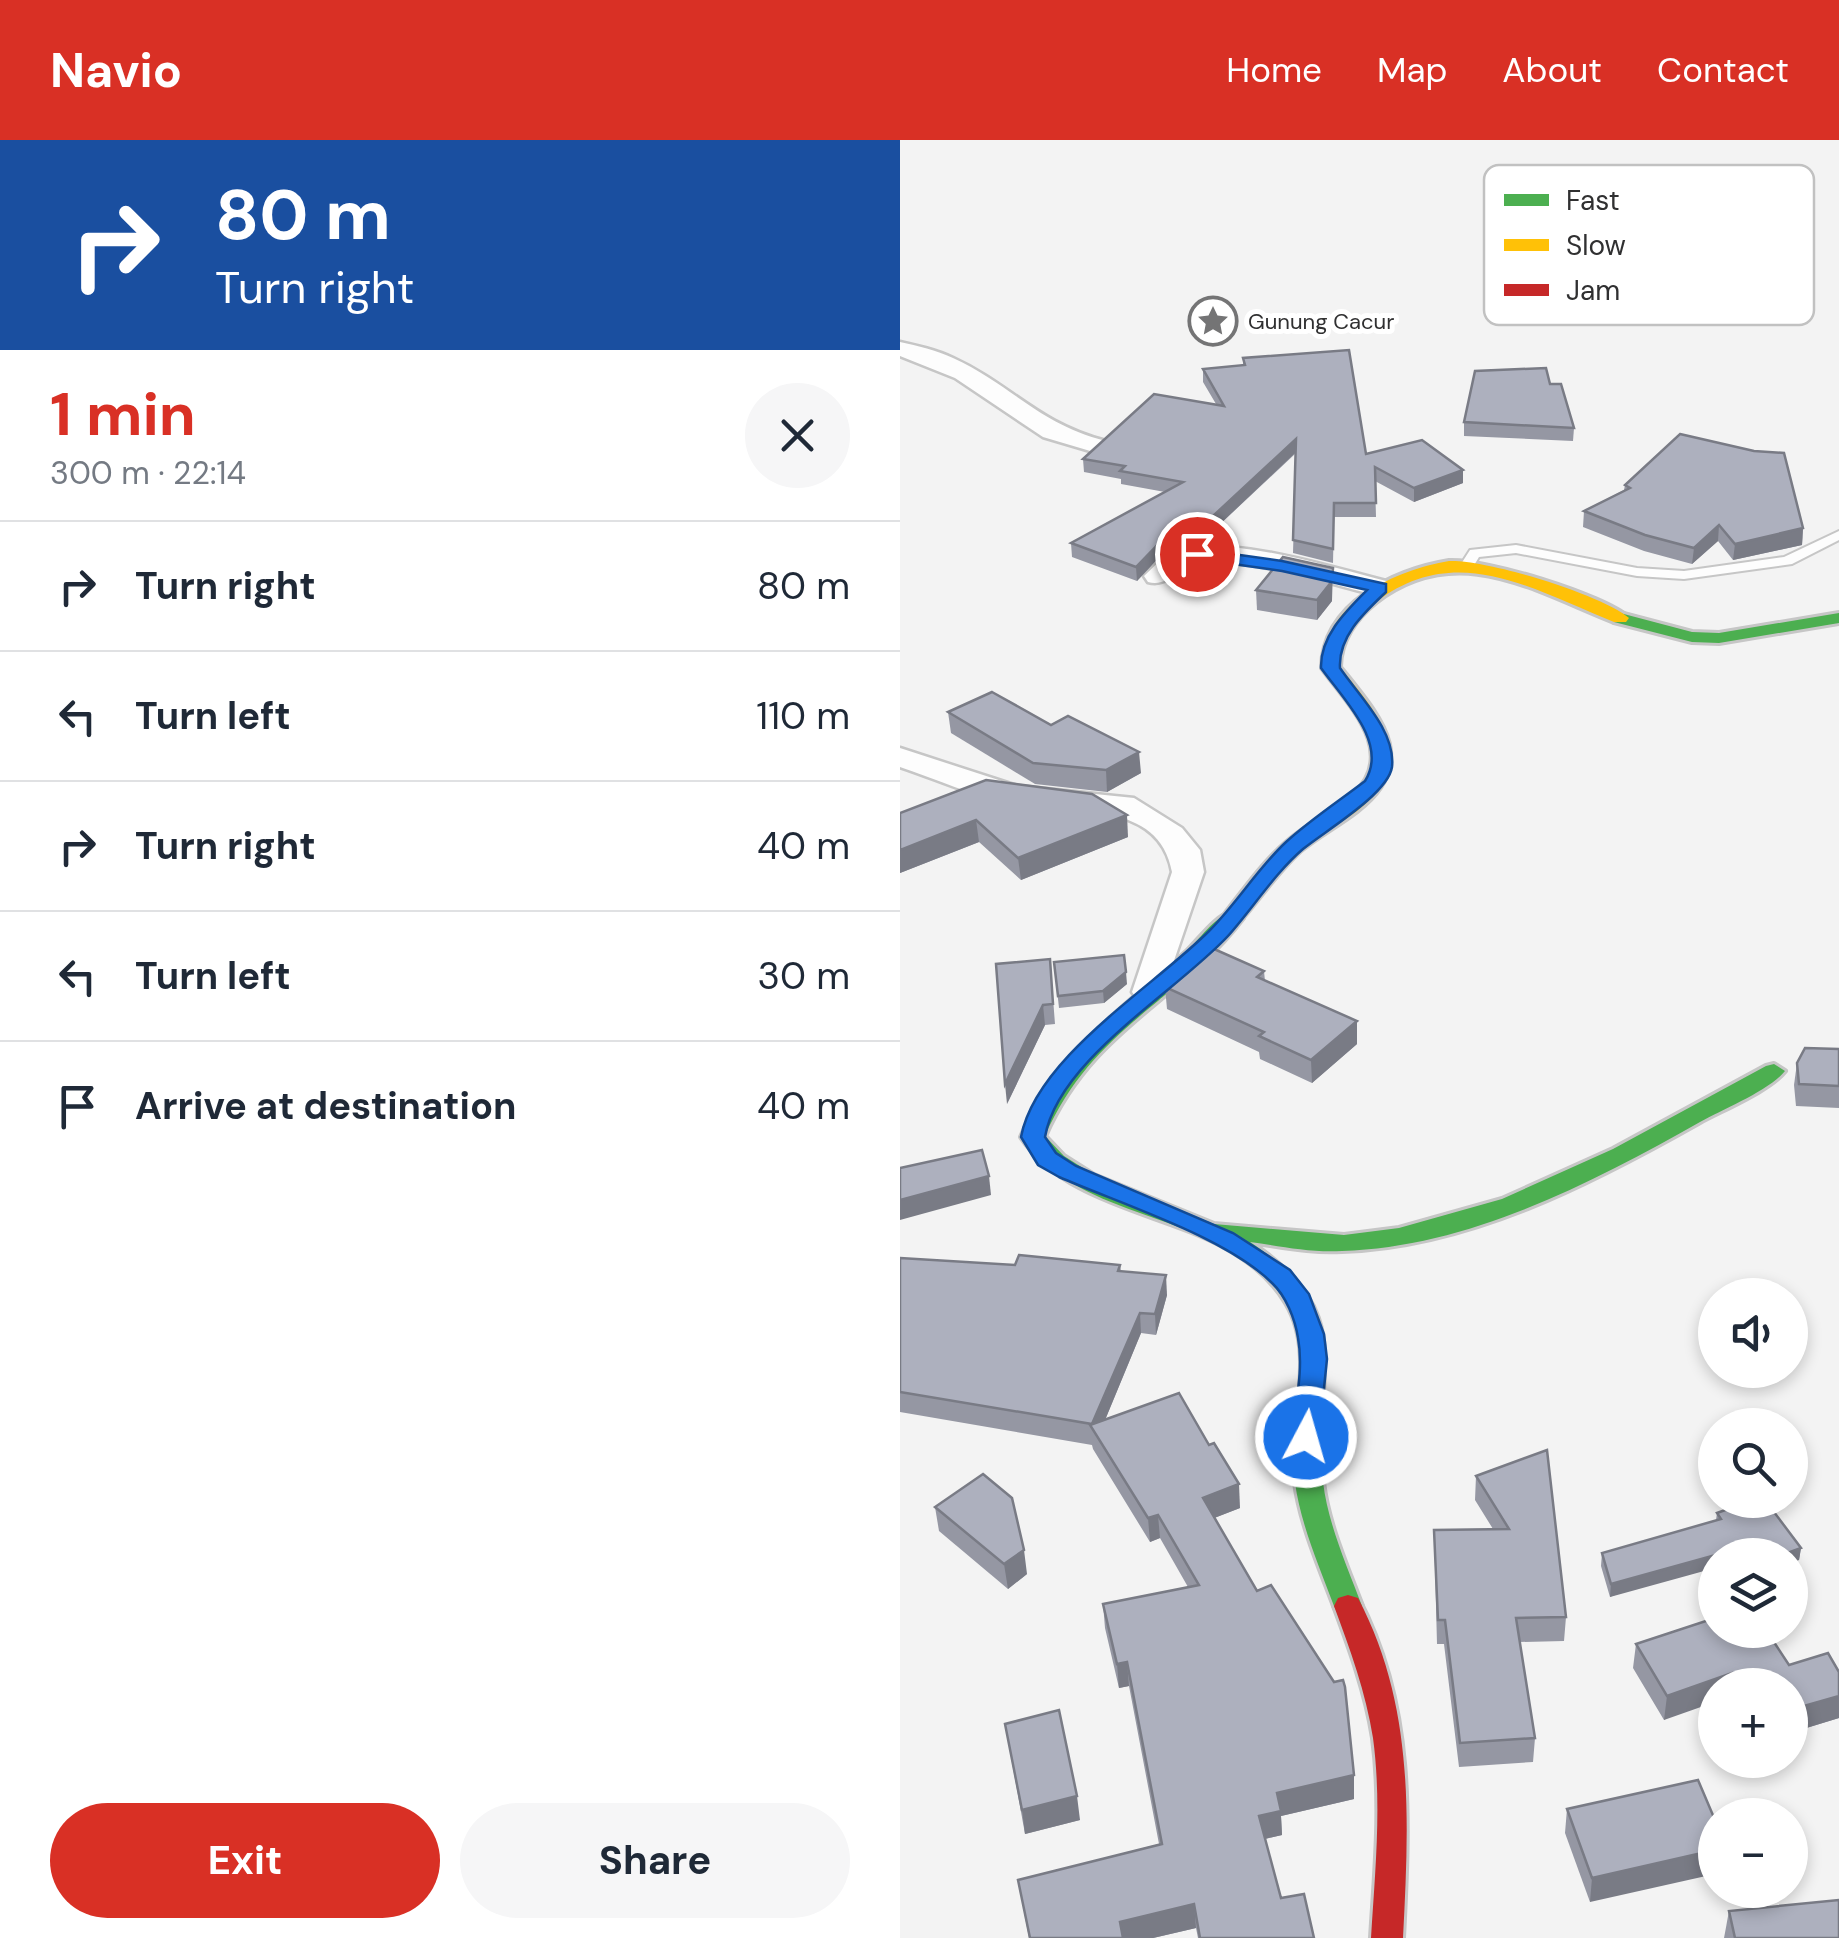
<!DOCTYPE html>
<html lang="en">
<head>
<meta charset="utf-8">
<style>
  :root { --surface:#fff; --page:#f6f6f7; --text:#1f2937; --muted:#747a83; --line:#e0e1e3; --accent:#d93025 }
  body { margin:0; font-family:"DM Sans",sans-serif; background:var(--page); color:var(--text); height:100vh; display:flex; flex-direction:column; font-size:38px; white-space:nowrap }
  * { box-sizing:border-box; margin:0 }
  p { font-size:32px; color:var(--muted) }
  .icon { flex:none; width:55px; height:55px; fill:none; stroke:currentColor; stroke-width:2; stroke-linecap:round; stroke-linejoin:round }
  .map { position:relative; flex:1; overflow:hidden }
  .side { display:flex; flex-direction:column; background:var(--surface); width:900px }
  .side>* { flex:none }
  .top-card { background:#1a4fa0; color:#fff; overflow:hidden }
  .tools { position:absolute; left:798px; top:1138px; display:grid; gap:20px }
  .tools a { display:grid; place-items:center; width:110px; height:110px; border-radius:50%; background:var(--surface); box-shadow:0 5px 15px #0003; font-size:50px }
  .pin { position:absolute; display:grid; place-items:center; width:85px; height:85px; color:#fff; margin:-42px; border:5px solid #fff; border-radius:50%; box-shadow:0 2px 10px #0007 }
  .me { position:absolute; width:110px; margin:-55px; rotate:6deg; stroke-linejoin:round; filter:drop-shadow(0 0 8px #0008) }
  .turn { display:flex; align-items:center; gap:35px; height:210px; padding:0 50px; font-size:45px }
  .turn .icon { width:130px; height:130px; stroke-width:2.5 }
  .turn b { display:block; font-size:70px; line-height:85px }
  .round { display:grid; place-items:center; flex:none; width:105px; height:105px; border-radius:52px; background:var(--page) }
  .headline { display:flex; align-items:center; justify-content:space-between; height:170px; padding:0 50px }
  h1 { font-size:60px; font-weight:700; line-height:75px; color:var(--accent) }
  .action { display:flex; gap:20px; margin-top:auto; padding:20px 50px }
  .action a { flex:1; height:115px; border-radius:60px; background:var(--accent); color:#fff; font-size:40px; font-weight:700; line-height:115px; text-align:center }
  .action a+a { background:var(--page); color:var(--text) }
  ul { padding:0; list-style:none }
  li { display:flex; align-items:center; gap:30px; height:130px; padding:0 50px; border-top:2px solid var(--line) }
  li div { flex:1 }
  li b { display:block; font-size:38px }
  li em { font-style:normal }
  header { display:flex; align-items:center; gap:60px; box-sizing:border-box; height:140px; padding:0 50px; background:var(--accent); color:#fff }
  header strong { font-size:48px }
  nav { display:flex; gap:55px; margin-inline-start:auto; font-size:35px }
  main { display:flex; flex:1; min-height:0 }
  .map>svg:first-child { display:block }
</style>
</head>
<body>
<header>
<strong>Navio</strong>
<nav><a>Home</a><a>Map</a><a>About</a><a>Contact</a></nav>
</header>
<main>
<section class="side">
<div class="top-card">
<div class="turn"><svg class="icon" aria-label="right" viewBox="0 0 24 24"><path d="M7 20v-9h11M14 6l5 5-5 5"/></svg><div><b>80 m</b>Turn right</div></div>
</div>
<div class="headline"><div><h1>1 min</h1><p>300 m · 22:14</p></div><a class="round"><svg class="icon" aria-label="close" viewBox="0 0 24 24"><path d="M6 6l12 12M18 6L6 18"/></svg></a></div>
<ul>
<li><svg class="icon" aria-label="right" viewBox="0 0 24 24"><path d="M7 20v-9h11M14 6l5 5-5 5"/></svg><div><b>Turn right</b></div><em>80 m</em></li>
<li><svg class="icon" aria-label="left" viewBox="0 0 24 24"><path d="M17 20v-9H6M10 6l-5 5 5 5"/></svg><div><b>Turn left</b></div><em>110 m</em></li>
<li><svg class="icon" aria-label="right" viewBox="0 0 24 24"><path d="M7 20v-9h11M14 6l5 5-5 5"/></svg><div><b>Turn right</b></div><em>40 m</em></li>
<li><svg class="icon" aria-label="left" viewBox="0 0 24 24"><path d="M17 20v-9H6M10 6l-5 5 5 5"/></svg><div><b>Turn left</b></div><em>30 m</em></li>
<li><svg class="icon" aria-label="arrive" viewBox="0 0 24 24"><path d="M6 21V4h12l-3 4 3 4H6"/></svg><div><b>Arrive at destination</b></div><em>40 m</em></li>
</ul>
<div class="action"><a>Exit</a><a>Share</a></div>
</section>
<div class="map">
<svg width="939" height="1798" viewBox="0 0 939 1798">
  <rect width="100%" height="100%" fill="#f3f3f3"/>
  <g fill="none" stroke-linecap="round" stroke-linejoin="round">
    <g stroke="#c6c6c6" stroke-width="4">
      <polygon id="lane" points="939,391 939,400 892,424 784,439 737,436 616,413 579,417 573,427 568,428 561,424 570,410 616,405 737,428 784,431 884,417"/>
    </g>
    <g stroke="#c6c6c6" stroke-width="5">
      <g id="street">
        <path d="M 0,202 C 18,206 36,210 53,218 C 112,245 137,283 206,301 L 209,306 L 197,313 L 143,297 L 55,238 L 0,216 Z"/>
        <path d="M 289,407 C 355,402 426,426 490,442 L 493,448 L 480,456 C 424,443 362,420 303,422 C 280,422 271,448 248,442 L 244,436 L 266,415 Z"/>
        <path d="M 0,608 L 117,646 L 234,658 L 282,688 L 300,710 L 304,732 L 261,859 L 249,862 L 237,859 L 232,852 L 272,732 C 259,657 165,675 110,663 C 73,656 36,639 0,627 Z"/>
      </g>
    </g>
    <g stroke="#c6c6c6" stroke-width="6">
      <g id="fast">
        <polygon points="720,473 792,492 819,493 939,473 939,483 819,503 792,502 714,482 714,474"/>
        <path d="M 332,772 L 343,778 C 278,863 192,888 145,996 L 164,1016 L 194,1035 L 314,1084 L 444,1095 L 499,1088 L 602,1059 L 713,1009 L 866,926 L 874,924 L 885,931 C 870,950 824,969 800,982 C 692,1043 569,1107 442,1111 C 411,1113 380,1106 350,1102 C 464,1178 409,1234 423,1342 C 428,1384 447,1426 462,1466 L 458,1474 L 448,1477 L 438,1474 L 434,1466 C 419,1426 401,1385 395,1343 C 388,1285 418,1216 386,1163 C 329,1068 183,1088 121,997 C 159,912 219,872 286,812 C 299,800 315,776 332,772 Z"/>
      </g>
    </g>
    <g stroke="#c6c6c6" stroke-width="6">
      <path id="slow" d="M 549,421 C 586,419 703,455 729,478 L 726,482 L 714,482 C 633,450 557,400 476,462 C 456,478 440,501 440,527 C 479,576 522,621 457,671 C 439,685 418,696 400,711 C 377,732 359,759 339,782 L 325,782 L 321,778 L 325,774 C 347,746 368,715 397,694 C 416,680 437,670 454,654 C 499,612 448,564 422,528 C 423,463 495,430 549,421 Z"/>
    </g>
    <g stroke="#c6c6c6" stroke-width="6">
      <path id="jam" d="M 448,1455 L 458,1458 C 515,1566 509,1681 503,1798 L 471,1798 C 475,1732 482,1665 473,1598 C 466,1553 450,1509 434,1466 L 438,1458 Z"/>
    </g>
    <use href="#lane" fill="#fdfdfd" fill-rule="evenodd"/>
    <use href="#street" fill="#fdfdfd" fill-rule="evenodd"/>
    <use href="#fast" fill="#4caf50" fill-rule="evenodd"/>
    <use href="#slow" fill="#ffc107" fill-rule="evenodd"/>
    <use href="#jam" fill="#c62828" fill-rule="evenodd"/>
  </g>
  <g fill="#9597a3">
    <polygon points="343,218 466,314 563,343 514,362 475,341 476,377 434,377 433,423 393,413 396,313 300,403 265,411 237,441 172,417 171,403 265,352 221,344 221,339 184,332 183,319 316,264 303,242 303,229 343,225"/>
    <polygon points="650,244 674,288 673,301 564,296 564,282"/>
    <polygon points="725,345 903,388 902,405 833,420 818,401 792,424 744,411 683,387 684,371 724,350"/>
    <polygon points="356,450 432,461 417,480 357,470"/>
    <polygon points="48,572 241,633 207,652 135,644 51,593"/>
    <polygon points="0,673 228,697 121,740 79,702 0,733"/>
    <polygon points="150,819 155,884 145,885 107,964"/>
    <polygon points="154,822 227,844 204,863 159,868"/>
    <polygon points="364,831 365,841 457,881 457,904 412,943 360,919 359,912 267,869 265,847"/>
    <polygon points="939,909 939,968 896,966 894,945 897,923"/>
    <polygon points="0,1118 115,1125 220,1125 221,1131 267,1155 256,1195 241,1193 205,1280 340,1368 314,1378 454,1659 381,1676 382,1695 365,1699 381,1758 414,1798 298,1798 296,1788 253,1798 129,1798 118,1740 259,1704 229,1546 219,1548 205,1488 203,1464 288,1447 260,1398 250,1402 193,1309 192,1305 0,1272"/>
    <polygon points="576,1336 666,1477 664,1501 620,1502 635,1598 633,1622 559,1627 544,1504 537,1504 534,1390 593,1389 575,1360"/>
    <polygon points="35,1367 127,1434 108,1449 39,1391"/>
    <polygon points="817,1373 901,1408 899,1420 890,1415 815,1415 710,1457 701,1426 702,1413 816,1380"/>
    <polygon points="736,1504 889,1525 939,1578 890,1593 890,1545 815,1545 764,1580 733,1528"/>
    <polygon points="105,1584 180,1680 125,1694"/>
    <polygon points="798,1640 690,1762 665,1693 667,1669"/>
    <polygon points="829,1771 939,1798 824,1798"/>
  </g>
  <g fill="#797b85">
    <polygon points="396,299 396,312 300,403 265,411 237,441 236,427 264,398"/>
    <polygon points="563,330 563,343 514,362 514,348"/>
    <polygon points="819,385 818,401 792,424 794,408"/>
    <polygon points="903,388 902,405 833,420 835,404"/>
    <polygon points="433,428 432,461 417,480 417,460"/>
    <polygon points="239,612 241,633 207,652 206,630"/>
    <polygon points="227,675 228,697 121,740 118,718"/>
    <polygon points="76,680 79,702 0,733 0,710"/>
    <polygon points="226,832 227,844 204,863 203,851"/>
    <polygon points="143,865 145,885 107,964 105,944"/>
    <polygon points="457,881 457,904 412,943 411,920"/>
    <polygon points="89,1036 91,1055 0,1080 0,1060"/>
    <polygon points="266,1135 267,1155 256,1195 255,1174"/>
    <polygon points="240,1173 241,1193 198,1297 192,1284"/>
    <polygon points="339,1344 340,1368 304,1382 303,1358"/>
    <polygon points="258,1375 260,1398 250,1402 248,1378"/>
    <polygon points="841,1408 841,1415 817,1415"/>
    <polygon points="901,1408 899,1420 890,1424 890,1415 882,1415"/>
    <polygon points="124,1410 127,1434 108,1449 104,1424"/>
    <polygon points="815,1415 815,1428 710,1457 711,1444"/>
    <polygon points="227,1522 229,1546 219,1548 217,1524"/>
    <polygon points="832,1533 831,1545 815,1545 815,1562 764,1580 767,1556"/>
    <polygon points="939,1556 939,1578 890,1593 890,1570"/>
    <polygon points="454,1635 454,1659 381,1676 382,1695 360,1700 359,1676 377,1653"/>
    <polygon points="177,1656 180,1680 125,1694 122,1670"/>
    <polygon points="815,1710 815,1734 690,1762 692,1738"/>
    <polygon points="294,1764 296,1788 253,1798 221,1798 220,1782"/>
  </g>
  <g fill="#adb0be" stroke="#797b85" stroke-width="2.5">
    <polygon points="449,210 466,314 522,300 563,330 514,348 475,327 476,363 434,363 433,409 393,400 396,299 299,389 264,398 236,427 171,403 283,342 220,331 225,326 183,319 254,254 324,266 303,229 345,225 343,218"/>
    <polygon points="646,228 650,244 661,244 674,288 564,282 575,231"/>
    <polygon points="780,294 854,311 884,313 903,388 835,404 819,385 794,408 745,395 684,371 730,348 725,345"/>
    <polygon points="383,417 433,428 432,441 417,460 356,450"/>
    <polygon points="92,552 151,585 168,576 239,612 206,630 133,623 48,572"/>
    <polygon points="86,640 192,654 227,675 118,718 76,680 0,710 0,673"/>
    <polygon points="314,809 364,831 357,837 457,881 411,920 359,896 364,892 265,847"/>
    <polygon points="224,815 226,832 203,851 158,856 154,822"/>
    <polygon points="150,819 153,864 143,865 105,944 96,824"/>
    <polygon points="905,908 939,909 939,946 899,944 897,923"/>
    <polygon points="82,1010 89,1036 0,1060 0,1028"/>
    <polygon points="119,1115 220,1125 218,1131 266,1135 255,1174 240,1173 192,1284 0,1252 0,1118 115,1125"/>
    <polygon points="279,1253 309,1305 314,1303 339,1344 303,1358 357,1451 371,1445 434,1542 443,1540 445,1547 454,1635 377,1653 381,1671 359,1676 381,1758 404,1754 414,1798 300,1798 294,1764 220,1782 223,1798 130,1798 118,1740 262,1704 227,1522 217,1524 203,1464 299,1445 258,1375 248,1378 190,1285"/>
    <polygon points="647,1310 666,1477 616,1478 635,1598 560,1603 545,1480 538,1480 534,1390 609,1389 576,1336"/>
    <polygon points="83,1334 112,1358 124,1410 104,1424 35,1367"/>
    <polygon points="853,1360 865,1360 901,1408 882,1415 846,1415 841,1408 711,1444 702,1413 821,1379 817,1373"/>
    <polygon points="815,1478 815,1490 866,1490 889,1525 928,1513 939,1532 939,1556 890,1570 890,1545 839,1545 832,1533 767,1556 736,1504"/>
    <polygon points="159,1570 177,1656 122,1670 105,1584"/>
    <polygon points="798,1640 815,1680 815,1710 692,1738 667,1669"/>
    <polygon points="939,1760 939,1798 835,1798 829,1771"/>
  </g>
  <path fill="#1a73e8" stroke="#114b97" stroke-width="2.5" d="M 297,409 L 382,421 L 486,444 L 486,452 C 465,472 438,496 440,528 C 459,556 496,591 492,627 C 488,654 425,691 403,709 C 375,733 353,768 328,796 C 276,852 158,920 145,997 L 156,1013 L 176,1026 L 333,1093 L 390,1130 L 409,1154 L 424,1194 L 427,1219 L 419,1297 L 415,1304 L 396,1304 L 392,1297 C 395,1265 404,1230 398,1198 C 395,1179 386,1156 372,1143 C 326,1097 221,1064 159,1037 L 138,1025 L 121,997 C 136,917 255,846 310,790 C 337,763 358,728 386,702 C 410,680 439,661 465,641 C 489,603 443,559 421,528 C 420,496 446,471 467,450 L 382,431 L 291,418 L 288,414 Z"/>
  <defs>
    <g id="sight-ring" transform="scale(2.5)"><circle r="9.5" fill="#fff" stroke="#747475" stroke-width="1.5"/><path d="M0-6L1.8-2.2L6-1.7L2.9 1.2L3.7 5.4L0 3.3L-3.7 5.4L-2.9 1.2L-6-1.7L-1.8-2.2Z" fill="#747475"/></g>
  </defs>
  <g fill-rule="evenodd">
    <use href="#sight-ring" x="313" y="181"/>
  </g>
  <g text-anchor="middle" stroke-width="10" stroke-linejoin="round" paint-order="stroke">
    <g font-size="22" fill="#303031" stroke="#fff" text-anchor="start">
      <text x="348" y="189">Gunung Cacur</text>
    </g>
  </g>
  <rect x="584" y="25" width="330" height="160" rx="15" fill="#fff" stroke="#c1c1c1" stroke-width="2.5"/>
  <rect x="604" y="54" width="45" height="12" fill="#4caf50"/>
  <rect x="604" y="99" width="45" height="12" fill="#ffc107"/>
  <rect x="604" y="144" width="45" height="12" fill="#c62828"/>
  <g font-size="28" fill="#303031">
    <text x="666" y="70">Fast</text>
    <text x="666" y="115">Slow</text>
    <text x="666" y="160">Jam</text>
  </g>
</svg>
<div class="tools">
<a><svg class="icon" aria-label="sound" viewBox="0 0 24 24"><path d="M4 9h4l5-4v14l-5-4H4zM17 9q2 3 0 6"/></svg></a>
<a><svg class="icon" aria-label="search" viewBox="0 0 24 24"><circle cx="10" cy="10" r="6"/><path d="M15 15l6 6"/></svg></a>
<a><svg class="icon" aria-label="layers" viewBox="0 0 24 24"><path d="M12 4l9 5-9 5-9-5zM3 14l9 5 9-5"/></svg></a>
<a>+</a>
<a>−</a>
</div>
<div class="pin" style="left:297px;top:414px;background:#d93025"><svg class="icon" aria-label="arrive" viewBox="0 0 24 24"><path d="M6 21V4h12l-3 4 3 4H6"/></svg></div>
<svg class="me" style="left:406px;top:1297px" viewBox="-20 -20 40 40"><circle r="17" fill="#1a73e8" stroke="#fff" stroke-width="3"/><path d="M0-11L8 9 0 5-8 9z" fill="#fff"/></svg>
</div>
</main>
</body>
</html>
